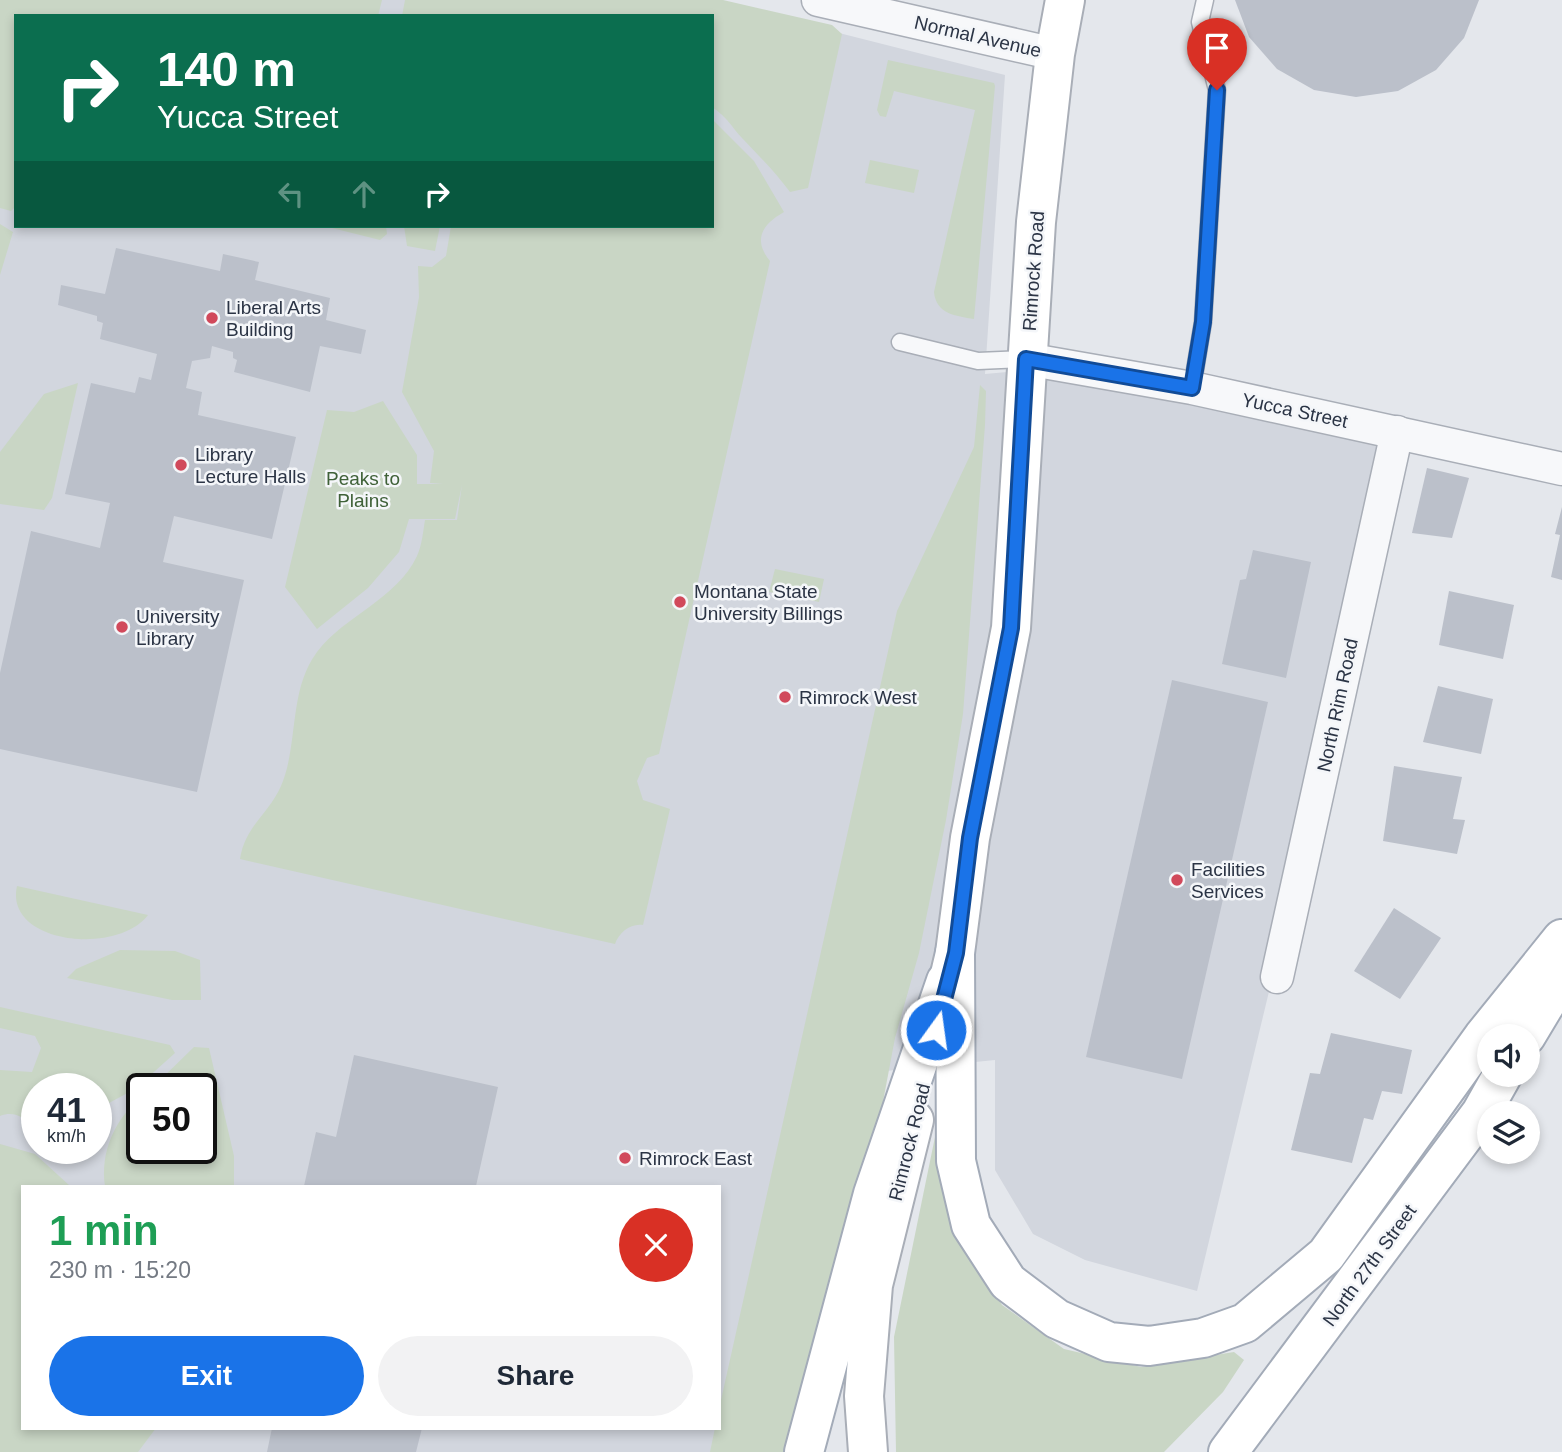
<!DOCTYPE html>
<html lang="en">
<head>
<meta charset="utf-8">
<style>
  :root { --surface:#fff; --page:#f2f2f3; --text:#1f2937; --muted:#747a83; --accent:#1a73e8 }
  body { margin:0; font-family:Arial,sans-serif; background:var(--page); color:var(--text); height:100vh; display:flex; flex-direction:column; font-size:26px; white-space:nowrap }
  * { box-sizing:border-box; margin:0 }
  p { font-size:23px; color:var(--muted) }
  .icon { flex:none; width:38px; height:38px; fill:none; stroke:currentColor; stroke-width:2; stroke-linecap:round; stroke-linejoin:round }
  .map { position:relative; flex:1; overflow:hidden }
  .panel { position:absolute; left:21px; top:1185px; width:700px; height:245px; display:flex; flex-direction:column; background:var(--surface); border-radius:0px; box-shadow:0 4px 10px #0003 }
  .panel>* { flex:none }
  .hud { position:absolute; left:14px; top:14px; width:700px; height:214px; border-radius:0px; box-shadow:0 4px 10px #0003; background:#0b6e4f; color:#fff; overflow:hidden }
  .buttons { position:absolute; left:1477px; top:1024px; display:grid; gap:14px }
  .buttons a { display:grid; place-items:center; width:63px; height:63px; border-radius:50%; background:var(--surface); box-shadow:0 4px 10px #0003; font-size:35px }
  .speed { position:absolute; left:21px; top:1073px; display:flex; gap:14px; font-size:35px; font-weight:700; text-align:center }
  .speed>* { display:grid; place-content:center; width:91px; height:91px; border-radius:50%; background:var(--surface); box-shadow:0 4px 10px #0003; line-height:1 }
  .speed small { font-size:18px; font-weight:400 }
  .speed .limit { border:4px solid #111; border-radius:10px; background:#fff; color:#111 }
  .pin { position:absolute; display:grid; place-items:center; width:60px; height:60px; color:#fff; margin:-72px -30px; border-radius:50% 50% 50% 0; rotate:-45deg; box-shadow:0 0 7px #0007 }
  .pin .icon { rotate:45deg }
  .me { position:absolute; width:77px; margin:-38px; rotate:14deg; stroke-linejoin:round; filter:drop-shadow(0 0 5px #0008) }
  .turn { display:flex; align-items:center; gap:24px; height:147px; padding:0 28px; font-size:32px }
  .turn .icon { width:91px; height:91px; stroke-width:2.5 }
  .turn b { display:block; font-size:49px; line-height:60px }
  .lanes { display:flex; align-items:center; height:66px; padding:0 28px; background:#0003; justify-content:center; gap:35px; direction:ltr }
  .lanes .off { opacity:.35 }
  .round { display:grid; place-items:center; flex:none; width:74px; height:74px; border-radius:37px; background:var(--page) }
  .summary { display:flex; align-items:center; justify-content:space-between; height:119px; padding:0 28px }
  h1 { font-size:42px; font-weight:700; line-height:52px; color:#1e9e55 }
  .cta { display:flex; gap:14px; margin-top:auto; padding:14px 28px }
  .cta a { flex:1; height:80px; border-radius:42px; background:var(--accent); color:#fff; font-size:28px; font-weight:700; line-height:80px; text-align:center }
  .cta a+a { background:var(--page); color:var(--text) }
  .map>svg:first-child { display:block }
</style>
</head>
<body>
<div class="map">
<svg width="1562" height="1452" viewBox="0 0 1562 1452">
  <rect width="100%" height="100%" fill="#e4e7ec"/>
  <path fill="#d2d6de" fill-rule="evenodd" d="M 0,0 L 709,0 L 1005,75 L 985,374 L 1074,366 L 1397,432 L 1322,771 L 1197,1291 L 1085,1260 L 1033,1234 L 995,1170 L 995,1060 L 886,1071 L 778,1452 L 0,1452 ZM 16,16 L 712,16 L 712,226 L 16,226 ZM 37,1088 L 96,1088 L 96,1148 L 37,1148 ZM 142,1088 L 201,1088 L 201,1148 L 142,1148 ZM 23,1186 L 719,1186 L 719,1428 L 23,1428 Z"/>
  <g fill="#c9d6c5">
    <polygon points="0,0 382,0 378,16 16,16 16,206 11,211 0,208"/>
    <path d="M 405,0 L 723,0 L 832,25 L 842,34 L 808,188 L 790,192 C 775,172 759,156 742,138 C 731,126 728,118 712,107 L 712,16 L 402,16 Z"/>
    <path d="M 888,60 L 994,83 L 995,86 L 974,319 C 956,316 936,314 934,292 L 975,110 L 894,91 L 886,117 L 880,116 L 877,110 Z"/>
    <path d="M 712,119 L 754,161 L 784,212 C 763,224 752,239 770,261 L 659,754 L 647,758 L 637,781 L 643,800 L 670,809 L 643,925 C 631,923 619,932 615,944 L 240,859 C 245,826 268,815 281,786 C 299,744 288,691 317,652 C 344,616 397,599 417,556 C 422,545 423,532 425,520 L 457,520 L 462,485 L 455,519 L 409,519 L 399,552 L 368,588 L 317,629 L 285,587 L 327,410 L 354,412 L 383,401 L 417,455 L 417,484 L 443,484 L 430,483 L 434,451 L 402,392 L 419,297 L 418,266 L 432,267 L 446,256 L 451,226 L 712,226 Z"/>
    <polygon points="870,160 919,170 914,193 865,183"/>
    <polygon points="0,224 13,232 0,275"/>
    <polygon points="386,226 387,234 380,240 328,227"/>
    <polygon points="404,226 440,226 435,251 407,246"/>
    <polygon points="78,383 52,498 44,510 0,504 0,452 44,394"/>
    <polygon points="980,385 986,391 985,425 963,714 946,820 919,953 895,1038 882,1107 791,1452 710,1452 715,1428 719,1428 719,1409 897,611 974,447"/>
    <polygon points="775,569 824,579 819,602 769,592"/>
    <path d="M 17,886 L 148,915 C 117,956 4,944 17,886 Z"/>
    <polygon points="120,950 175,951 200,960 201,1000 172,1000 67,978 76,969"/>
    <path d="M 0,1007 L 170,1045 L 175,1053 L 135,1089 L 96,1110 L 96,1088 L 37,1088 L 37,1131 L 29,1131 L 31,1125 C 22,1116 13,1111 0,1116 L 0,1070 L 32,1072 L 41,1048 L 35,1036 L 0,1028 Z"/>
    <path d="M 194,1047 L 209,1048 L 234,1156 L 234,1186 L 105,1186 C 100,1152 115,1118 142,1097 L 142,1148 L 201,1148 L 201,1088 L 152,1088 Z"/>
    <polygon points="944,1093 963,1240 1002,1305 1064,1349 1141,1367 1234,1352 1244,1360 1223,1392 1164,1452 896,1452 894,1337"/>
    <polygon points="0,1144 35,1154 70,1186 23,1186 23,1428 156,1428 138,1452 0,1452"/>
  </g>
  <g fill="#bbc0ca">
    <polygon points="1235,0 1479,0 1464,38 1436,70 1398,91 1356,97 1314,90 1277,69 1249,37"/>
    <polygon points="116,248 220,271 223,254 259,262 255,280 330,298 326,320 366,330 361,354 320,346 310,392 234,372 237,360 233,358 233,352 212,346 210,358 192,361 186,388 202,392 198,415 296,437 272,539 174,516 163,562 244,580 197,792 0,749 0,673 31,531 100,548 110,503 65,494 91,383 135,393 139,377 151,380 157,354 100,339 103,323 97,321 97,316 58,305 61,285 105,294"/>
    <polygon points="1427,468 1469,478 1452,538 1412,533"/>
    <polygon points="1562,507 1562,580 1551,577 1560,535 1555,534"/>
    <polygon points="1253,550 1311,562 1286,678 1222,664 1240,580 1246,579"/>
    <polygon points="1449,591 1514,605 1503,659 1439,645"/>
    <polygon points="1172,680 1268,702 1182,1079 1086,1057"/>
    <polygon points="1438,686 1493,699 1481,754 1423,742"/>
    <polygon points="1394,766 1462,777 1453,819 1465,820 1457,854 1383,841"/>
    <polygon points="1394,908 1441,938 1400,999 1354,971"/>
    <polygon points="1331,1033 1412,1050 1402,1094 1382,1091 1373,1120 1364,1118 1352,1163 1291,1150 1310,1073 1320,1074"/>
    <polygon points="354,1055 498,1087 476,1186 304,1186 316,1132 336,1137"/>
    <polygon points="272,1428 422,1428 416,1452 267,1452"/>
  </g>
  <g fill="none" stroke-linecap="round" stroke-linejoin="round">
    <g stroke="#a9aeb7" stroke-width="19">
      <g id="lane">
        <polyline points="900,342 978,361 1026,359"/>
        <polyline points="1192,388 1203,322 1217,90 1200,22 1205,0"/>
      </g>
    </g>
    <g stroke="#a9aeb7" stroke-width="35">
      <g id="street">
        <polyline points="818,0 1055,54"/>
        <polyline points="1026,359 1192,388 1562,469"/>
        <polyline points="1277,977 1397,432"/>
      </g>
    </g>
    <g stroke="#a9aeb7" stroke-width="42">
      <g id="secondary">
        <polyline points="947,987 955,953 970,838 1011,628 1036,222 1055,54 1065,0"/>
        <polyline points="868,1452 864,1396 873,1285 914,1120"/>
      </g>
    </g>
    <g stroke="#a3abb8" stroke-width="42">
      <g id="primary">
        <polyline points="955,953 956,1161 971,1225 1008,1282 1057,1319 1109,1342 1149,1346 1203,1338 1245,1323 1326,1255 1483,1037 1562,939"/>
        <polyline points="1526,1036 1562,976"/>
        <polyline points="804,1452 873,1194 946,981"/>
        <polyline points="1228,1452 1481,1113 1503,1074"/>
      </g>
    </g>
    <use href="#lane" stroke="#f7f8fa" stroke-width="16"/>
    <use href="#street" stroke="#f7f8fa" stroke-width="32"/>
    <use href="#secondary" stroke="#fff" stroke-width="38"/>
    <use href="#primary" stroke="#fff" stroke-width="38"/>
  </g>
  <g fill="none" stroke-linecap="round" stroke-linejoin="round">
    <g stroke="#114b97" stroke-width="18">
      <polyline id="route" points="936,1030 956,953 970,838 1011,628 1026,359 1192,388 1203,322 1217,90"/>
    </g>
    <use href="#route" stroke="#1a73e8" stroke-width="12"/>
  </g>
  <g fill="#d1495b" stroke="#f4f6f9" stroke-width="2.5">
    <circle cx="212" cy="318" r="7"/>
    <circle cx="181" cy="465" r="7"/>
    <circle cx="680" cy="602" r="7"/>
    <circle cx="122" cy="627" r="7"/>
    <circle cx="785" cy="697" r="7"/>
    <circle cx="1177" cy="880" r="7"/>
    <circle cx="625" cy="1158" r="7"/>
  </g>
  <g text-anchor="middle" stroke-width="5" stroke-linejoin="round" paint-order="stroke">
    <g font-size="19" fill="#2b3445" stroke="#f4f6f9">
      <text transform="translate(978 36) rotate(13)" y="7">Normal Avenue</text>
      <text transform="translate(1033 271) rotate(-86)" y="7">Rimrock Road</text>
      <text transform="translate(1295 410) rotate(12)" y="7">Yucca Street</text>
      <text transform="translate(1337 705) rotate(-78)" y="7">North Rim Road</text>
      <text transform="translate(909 1142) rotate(-76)" y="7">Rimrock Road</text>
      <text transform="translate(1369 1265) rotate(-54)" y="7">North 27th Street</text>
    </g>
    <g font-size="19" fill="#2b3445" stroke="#f4f6f9" text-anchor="start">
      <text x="226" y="314">Liberal Arts<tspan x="226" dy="22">Building</tspan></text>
      <text x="195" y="461">Library<tspan x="195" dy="22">Lecture Halls</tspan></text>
      <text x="694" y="598">Montana State<tspan x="694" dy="22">University Billings</tspan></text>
      <text x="136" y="623">University<tspan x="136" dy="22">Library</tspan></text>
      <text x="799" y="704">Rimrock West</text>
      <text x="1191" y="876">Facilities<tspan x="1191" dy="22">Services</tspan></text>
      <text x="639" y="1165">Rimrock East</text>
    </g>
    <g font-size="19" fill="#3f6138" stroke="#f4f6f9">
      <text x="363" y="485">Peaks to<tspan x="363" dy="22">Plains</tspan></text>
    </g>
  </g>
</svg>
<div class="buttons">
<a><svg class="icon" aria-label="sound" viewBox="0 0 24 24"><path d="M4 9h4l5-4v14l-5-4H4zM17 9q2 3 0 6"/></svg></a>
<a><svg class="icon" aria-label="layers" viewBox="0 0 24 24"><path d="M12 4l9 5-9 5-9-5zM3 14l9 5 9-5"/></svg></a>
</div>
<div class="speed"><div>41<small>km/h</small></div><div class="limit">50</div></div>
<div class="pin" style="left:1217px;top:90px;background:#d93025"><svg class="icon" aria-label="arrive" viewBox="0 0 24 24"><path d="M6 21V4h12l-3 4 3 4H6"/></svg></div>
<svg class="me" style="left:936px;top:1030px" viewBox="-20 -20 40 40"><circle r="17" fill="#1a73e8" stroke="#fff" stroke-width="3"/><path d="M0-11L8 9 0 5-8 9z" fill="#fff"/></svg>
<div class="hud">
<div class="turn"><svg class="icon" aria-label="right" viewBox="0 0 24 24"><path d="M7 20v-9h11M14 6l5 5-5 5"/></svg><div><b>140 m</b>Yucca Street</div></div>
<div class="lanes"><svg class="icon off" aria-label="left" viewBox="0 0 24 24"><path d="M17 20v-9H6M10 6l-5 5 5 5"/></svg><svg class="icon off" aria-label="ahead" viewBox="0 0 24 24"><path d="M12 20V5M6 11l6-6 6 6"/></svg><svg class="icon" aria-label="right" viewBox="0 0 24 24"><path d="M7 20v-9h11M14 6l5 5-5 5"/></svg></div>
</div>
<section class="panel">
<div class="summary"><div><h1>1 min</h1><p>230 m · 15:20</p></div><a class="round" style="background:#d93025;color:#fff"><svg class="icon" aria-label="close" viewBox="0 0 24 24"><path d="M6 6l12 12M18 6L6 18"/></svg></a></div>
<div class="cta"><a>Exit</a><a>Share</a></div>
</section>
</div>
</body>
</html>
